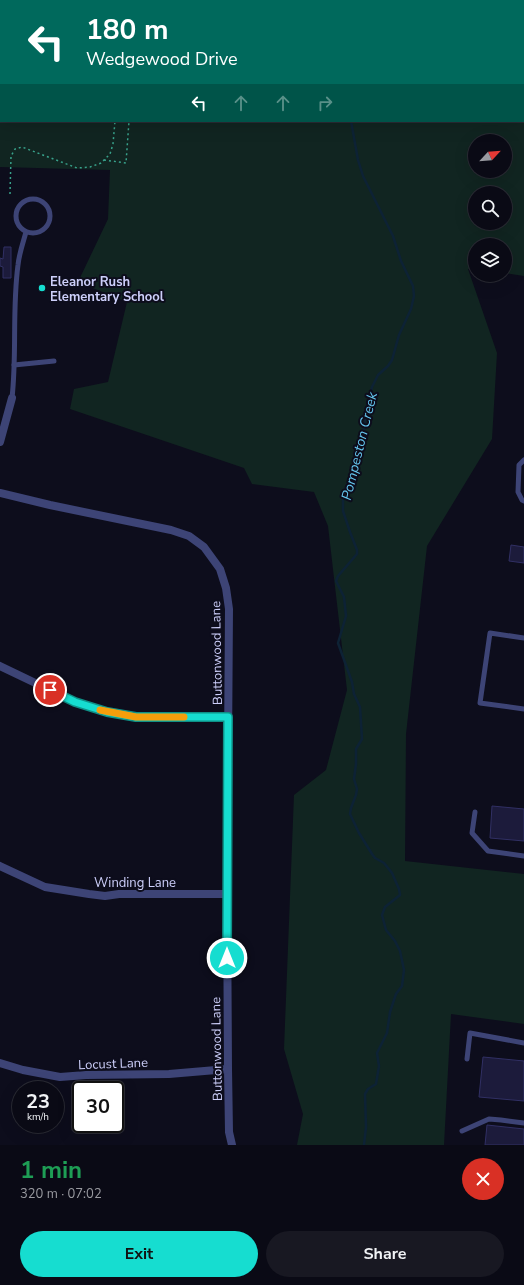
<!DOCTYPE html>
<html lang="en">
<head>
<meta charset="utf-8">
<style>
  :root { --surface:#0a0a15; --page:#181822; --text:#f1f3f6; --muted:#999aa0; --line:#2a2b34; --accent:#16ddd0 }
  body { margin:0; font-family:"Nunito Sans",sans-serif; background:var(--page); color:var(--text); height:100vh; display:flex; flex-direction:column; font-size:15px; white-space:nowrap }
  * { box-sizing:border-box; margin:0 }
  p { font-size:13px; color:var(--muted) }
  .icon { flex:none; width:22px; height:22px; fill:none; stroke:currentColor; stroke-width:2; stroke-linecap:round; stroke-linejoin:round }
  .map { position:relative; height:1145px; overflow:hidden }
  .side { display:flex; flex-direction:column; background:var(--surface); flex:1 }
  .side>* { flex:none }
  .top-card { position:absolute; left:0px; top:0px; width:524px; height:122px; box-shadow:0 4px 16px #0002,0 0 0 1px var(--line); background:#00695c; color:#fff; overflow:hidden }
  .needle { width:26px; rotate:64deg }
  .controls { position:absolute; left:468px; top:134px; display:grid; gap:8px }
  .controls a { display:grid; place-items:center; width:44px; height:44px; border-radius:50%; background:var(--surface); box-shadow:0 4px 16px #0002,0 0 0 1px var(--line); font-size:20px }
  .speed { position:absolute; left:12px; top:1081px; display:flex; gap:8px; font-size:20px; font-weight:700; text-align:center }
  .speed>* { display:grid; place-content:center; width:52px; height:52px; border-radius:50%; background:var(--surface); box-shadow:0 4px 16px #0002,0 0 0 1px var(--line); line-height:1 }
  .speed small { font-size:10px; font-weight:400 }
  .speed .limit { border:2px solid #111; border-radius:6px; background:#fff; color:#111 }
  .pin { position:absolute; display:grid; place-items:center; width:34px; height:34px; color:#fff; margin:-17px; border:2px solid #fff; border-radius:50%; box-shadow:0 1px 4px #0007 }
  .me { position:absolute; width:44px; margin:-22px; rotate:0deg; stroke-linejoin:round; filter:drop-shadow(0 0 3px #0008) }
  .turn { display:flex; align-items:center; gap:14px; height:84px; padding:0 20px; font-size:18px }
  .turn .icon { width:52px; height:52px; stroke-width:2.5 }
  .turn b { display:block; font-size:28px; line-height:34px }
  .lanes { display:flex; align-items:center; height:38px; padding:0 20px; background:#0003; justify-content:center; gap:20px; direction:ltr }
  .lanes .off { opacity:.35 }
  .round { display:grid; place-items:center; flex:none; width:42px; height:42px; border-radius:21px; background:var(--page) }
  .summary { display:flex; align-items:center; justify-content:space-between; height:68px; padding:0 20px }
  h1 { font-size:24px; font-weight:700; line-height:30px; color:#1e9e55 }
  .primary-button { display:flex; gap:8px; margin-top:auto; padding:8px 20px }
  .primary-button a { flex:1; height:46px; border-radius:24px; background:var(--accent); color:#111; font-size:16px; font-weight:700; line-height:46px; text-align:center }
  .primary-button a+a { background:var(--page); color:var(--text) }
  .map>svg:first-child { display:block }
</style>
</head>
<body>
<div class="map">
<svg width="524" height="1145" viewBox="0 0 524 1145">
  <rect width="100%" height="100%" fill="#0d0d1c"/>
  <path fill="#112521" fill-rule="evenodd" d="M 0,0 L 524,0 L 524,276 L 505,273 L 505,245 L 475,245 L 475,270 L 468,269 L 497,353 L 492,439 L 427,546 L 406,734 L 405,861 L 524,874 L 524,1024 L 451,1014 L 444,1145 L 297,1145 L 303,1114 L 284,1049 L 294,795 L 326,770 L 347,690 L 328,526 L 314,492 L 252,484 L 244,468 L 70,409 L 74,389 L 108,382 L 127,302 L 78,282 L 108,219 L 110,170 L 0,167 ZM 1,1 L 523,1 L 523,121 L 1,121 ZM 475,141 L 505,141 L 505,171 L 475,171 ZM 475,193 L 505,193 L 505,223 L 475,223 Z"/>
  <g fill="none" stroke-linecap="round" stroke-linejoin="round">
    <g stroke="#0d2235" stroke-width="2.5">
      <polyline points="361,1 361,0"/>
      <polyline points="351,121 358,160 363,176 393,236 401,261 413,286 414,296 411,309 399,335 392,360 388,366 378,375 372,387 366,413 362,442 343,497 343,511 350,532 357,550 357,554 338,576 336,581 344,597 346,616 338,643 352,682 354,694 360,707 362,739 356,749 356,764 354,779 357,789 356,795 351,808 350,814 359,833 372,854 375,858 384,863 392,873 399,889 400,895 385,907 382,915 386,930 395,941 400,951 404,970 402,986 396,994 390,1012 387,1033 377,1053 379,1066 376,1084 368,1089 365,1094 366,1127 364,1145"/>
    </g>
  </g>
  <g fill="#1c1b3b" stroke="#313064">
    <polygon points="4,247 11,247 11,278 3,278 3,267 0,266 0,258 3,259"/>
    <polygon points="511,545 524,547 524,563 509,561"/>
    <polygon points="492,806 524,809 524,841 490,838"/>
    <polygon points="483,1057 524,1061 524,1101 479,1097"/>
    <polygon points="487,1125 524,1129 524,1145 485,1145"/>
  </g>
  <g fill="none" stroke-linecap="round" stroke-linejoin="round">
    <g stroke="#38a28b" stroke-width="1.5" stroke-dasharray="2 3" stroke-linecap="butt">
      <polyline points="69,0 83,1"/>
      <polyline points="124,1 124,0"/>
      <polyline points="141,1 141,0"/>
      <polyline points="104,160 126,163 129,121"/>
      <polyline points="10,194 11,156 15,149 22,147 77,168 90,167 101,163 110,154 113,144 115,121"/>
    </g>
    <g stroke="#3d4476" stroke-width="5">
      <circle cx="33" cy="216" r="17"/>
      <polyline points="14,365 54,361"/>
      <path d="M 12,398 C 17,354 12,309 18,265 C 19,254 23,243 26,232"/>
      <polyline points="524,460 519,465 518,492 522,500 524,501"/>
      <polyline points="524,638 490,633 480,703 524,709"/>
      <polyline points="475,812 472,833 488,851 524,856"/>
      <polyline points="467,1059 470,1033 524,1043"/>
      <polyline points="462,1131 489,1119 501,1120 524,1123"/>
    </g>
    <g stroke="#3d4476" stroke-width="8">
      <polyline points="0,442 12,398"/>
      <polyline points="0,493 50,505 171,530 189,536 204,547 220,569 226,588 229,609 227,894 228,1069 229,1132 232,1145"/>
      <polyline points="0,666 75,702 107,712 136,717 228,717"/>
      <polyline points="0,866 45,887 89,894 105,896 119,894 227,894"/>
      <polyline points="0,1063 23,1070 60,1077 86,1075 169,1074 228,1069"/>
    </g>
  </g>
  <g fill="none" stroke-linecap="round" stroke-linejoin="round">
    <g stroke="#0e9087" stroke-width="10">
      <polyline id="route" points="50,690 75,702 107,712 136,717 228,717 227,958"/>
    </g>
    <use href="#route" stroke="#16ddd0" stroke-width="7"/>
    <polyline stroke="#f59e0b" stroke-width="7" points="100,710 136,717 184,717"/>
  </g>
  <circle fill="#16ddd0" stroke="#0d0d1c" stroke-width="1.5" cx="42" cy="288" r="4"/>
  <g text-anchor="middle" stroke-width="4" stroke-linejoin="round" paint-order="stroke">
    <g font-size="13" font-weight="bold" fill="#cdcffa" stroke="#0d0d1c" text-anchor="start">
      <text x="50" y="286">Eleanor Rush<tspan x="50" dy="15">Elementary School</tspan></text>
    </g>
    <g font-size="13" fill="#cdcffa" stroke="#0d0d1c">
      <text transform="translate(216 653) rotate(-91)" y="5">Buttonwood Lane</text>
      <text x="135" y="887">Winding Lane</text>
      <text transform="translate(216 1049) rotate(-91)" y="5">Buttonwood Lane</text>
      <text transform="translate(113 1063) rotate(-2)" y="5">Locust Lane</text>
    </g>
    <g font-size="14" font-style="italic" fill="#65c6ef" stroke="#0d0d1c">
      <text transform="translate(359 446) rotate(-76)" y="5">Pompeston Creek</text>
    </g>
  </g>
</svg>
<div class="controls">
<a><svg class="needle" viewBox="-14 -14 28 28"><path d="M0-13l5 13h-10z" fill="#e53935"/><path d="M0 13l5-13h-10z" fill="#999aa0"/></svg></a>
<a><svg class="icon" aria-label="search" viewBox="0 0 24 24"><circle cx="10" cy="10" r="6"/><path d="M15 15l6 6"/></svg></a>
<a><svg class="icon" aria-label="layers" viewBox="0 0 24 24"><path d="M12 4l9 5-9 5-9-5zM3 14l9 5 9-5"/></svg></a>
</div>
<div class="speed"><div>23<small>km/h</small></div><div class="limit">30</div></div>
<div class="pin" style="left:50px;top:690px;background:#d93025"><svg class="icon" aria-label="arrive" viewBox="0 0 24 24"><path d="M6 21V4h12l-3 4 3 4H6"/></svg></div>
<svg class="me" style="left:227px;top:958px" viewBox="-20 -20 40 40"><circle r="17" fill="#16ddd0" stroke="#fff" stroke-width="3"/><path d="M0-11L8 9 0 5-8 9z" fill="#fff"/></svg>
<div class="top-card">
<div class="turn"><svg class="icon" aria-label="left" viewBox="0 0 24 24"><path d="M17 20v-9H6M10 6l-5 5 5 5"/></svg><div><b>180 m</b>Wedgewood Drive</div></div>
<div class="lanes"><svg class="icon" aria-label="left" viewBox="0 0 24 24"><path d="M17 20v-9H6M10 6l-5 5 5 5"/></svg><svg class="icon off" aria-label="ahead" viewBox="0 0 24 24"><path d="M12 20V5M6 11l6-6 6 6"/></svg><svg class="icon off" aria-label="ahead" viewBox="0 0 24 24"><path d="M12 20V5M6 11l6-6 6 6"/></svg><svg class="icon off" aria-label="right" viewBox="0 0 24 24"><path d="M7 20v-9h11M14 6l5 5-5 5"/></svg></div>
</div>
</div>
<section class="side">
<div class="summary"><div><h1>1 min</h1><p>320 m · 07:02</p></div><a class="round" style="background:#d93025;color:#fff"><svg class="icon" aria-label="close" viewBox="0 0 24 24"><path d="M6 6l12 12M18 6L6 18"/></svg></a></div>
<div class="primary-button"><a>Exit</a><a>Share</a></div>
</section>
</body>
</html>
